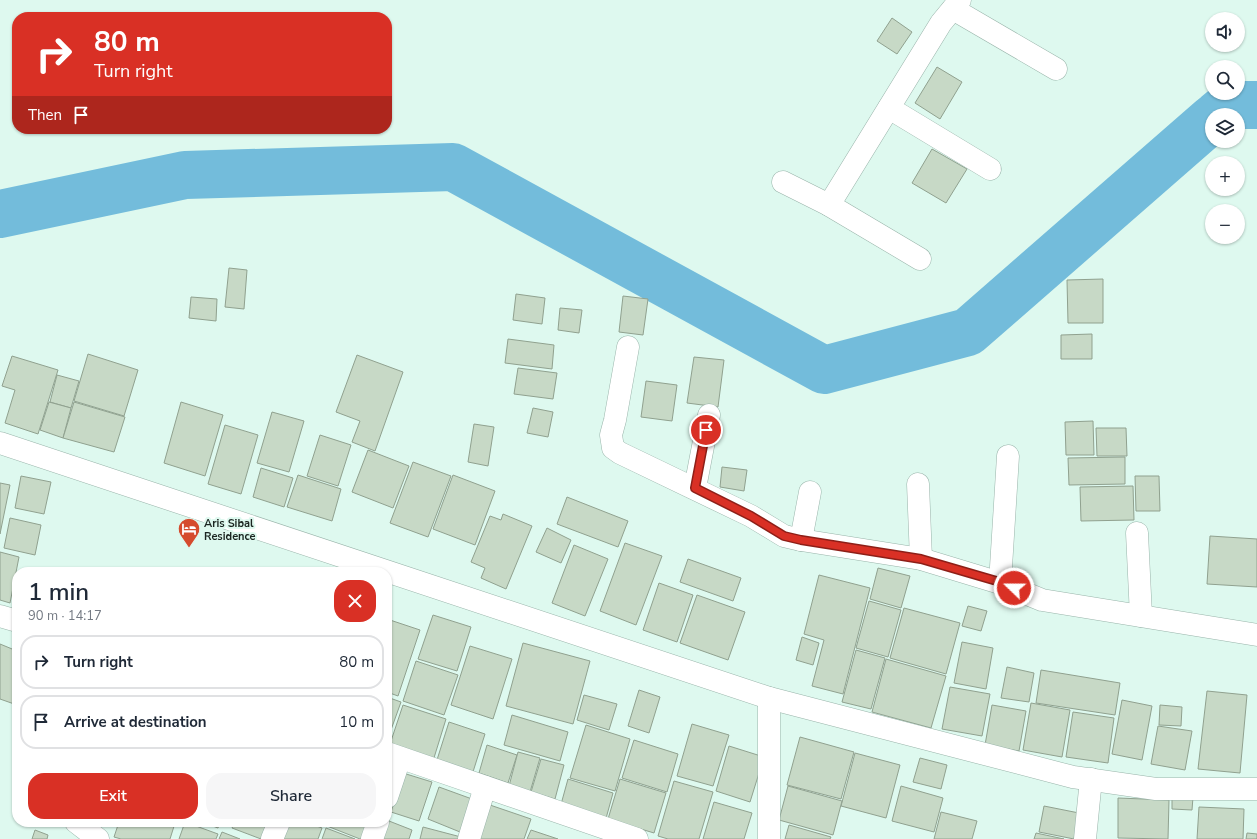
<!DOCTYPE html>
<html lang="en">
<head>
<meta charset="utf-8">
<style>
  :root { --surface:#fff; --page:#f6f6f7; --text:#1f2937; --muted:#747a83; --line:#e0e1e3; --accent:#d93025 }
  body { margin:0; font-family:"Nunito Sans",sans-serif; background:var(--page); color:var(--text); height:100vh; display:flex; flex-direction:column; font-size:15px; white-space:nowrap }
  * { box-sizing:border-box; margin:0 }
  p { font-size:13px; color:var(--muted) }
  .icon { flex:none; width:22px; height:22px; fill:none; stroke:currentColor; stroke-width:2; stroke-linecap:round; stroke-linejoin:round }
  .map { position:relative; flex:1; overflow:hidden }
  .sheet { position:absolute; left:12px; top:567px; width:380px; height:260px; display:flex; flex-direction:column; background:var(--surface); border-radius:16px; box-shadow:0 1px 3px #0004 }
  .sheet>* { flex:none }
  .hud { position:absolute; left:12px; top:12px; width:380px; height:122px; border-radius:16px; box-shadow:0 1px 3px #0004; background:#d93025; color:#fff; overflow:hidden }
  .buttons { position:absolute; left:1205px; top:12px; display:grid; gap:8px }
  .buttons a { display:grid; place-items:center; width:40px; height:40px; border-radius:50%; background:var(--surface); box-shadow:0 1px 3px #0004; font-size:20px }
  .pin { position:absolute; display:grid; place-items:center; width:34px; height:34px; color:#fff; margin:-17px; border:2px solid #fff; border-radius:50%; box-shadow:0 1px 4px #0007 }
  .me { position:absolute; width:44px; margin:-22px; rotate:292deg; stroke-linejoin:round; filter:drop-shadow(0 0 3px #0008) }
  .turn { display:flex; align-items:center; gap:14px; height:84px; padding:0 16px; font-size:18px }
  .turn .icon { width:52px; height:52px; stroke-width:2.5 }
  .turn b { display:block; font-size:28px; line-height:34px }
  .then { display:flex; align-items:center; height:38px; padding:0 16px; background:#0003; gap:8px; font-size:15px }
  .round { display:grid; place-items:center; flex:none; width:42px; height:42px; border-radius:16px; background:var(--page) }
  .headline { display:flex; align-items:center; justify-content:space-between; height:68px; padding:0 16px }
  h1 { font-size:24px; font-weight:600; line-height:30px }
  .cta { display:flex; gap:8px; margin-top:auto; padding:8px 16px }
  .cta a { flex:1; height:46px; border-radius:16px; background:var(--accent); color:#fff; font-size:16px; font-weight:600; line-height:46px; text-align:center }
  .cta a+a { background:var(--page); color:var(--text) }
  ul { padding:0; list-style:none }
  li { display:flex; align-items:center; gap:12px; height:54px; margin:0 8px 6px; padding:0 8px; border:2px solid var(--line); border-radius:16px }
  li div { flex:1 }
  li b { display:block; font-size:15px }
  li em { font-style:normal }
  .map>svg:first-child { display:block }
</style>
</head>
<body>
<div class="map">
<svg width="1257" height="839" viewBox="0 0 1257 839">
  <rect width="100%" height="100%" fill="#def9ef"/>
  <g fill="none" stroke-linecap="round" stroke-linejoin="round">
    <g stroke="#73bcdb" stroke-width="48">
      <polyline points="1217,115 1229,105 1257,105"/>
      <polyline points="0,214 185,175 453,167 824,370 968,332 1212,119"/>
    </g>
  </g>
  <g fill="#c7d9c6" stroke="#90a18f">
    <polygon points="892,18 912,32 897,54 877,41"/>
    <polygon points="937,67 962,82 940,119 915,103"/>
    <polygon points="932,149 967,169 946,203 912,183"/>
    <polygon points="229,268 247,270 244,309 225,307"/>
    <polygon points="1103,279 1103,323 1068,323 1067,280"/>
    <polygon points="516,294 545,298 542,324 513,320"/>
    <polygon points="623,296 648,299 643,335 619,332"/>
    <polygon points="191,297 217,299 216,321 189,318"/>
    <polygon points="560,308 582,310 579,333 558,330"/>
    <polygon points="1092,334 1092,359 1061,359 1061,335"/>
    <polygon points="508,339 554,345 552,369 505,363"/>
    <polygon points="88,354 138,370 124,416 74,401"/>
    <polygon points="357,355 403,372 375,451 352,442 360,421 336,412"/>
    <polygon points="12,356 58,370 38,434 5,423 15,390 2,386"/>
    <polygon points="694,357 724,360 718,407 687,403"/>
    <polygon points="518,368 557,373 553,399 514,394"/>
    <polygon points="57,375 79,381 71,408 50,402"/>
    <polygon points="646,381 677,385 672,421 641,417"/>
    <polygon points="49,402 71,408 63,438 40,430"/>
    <polygon points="74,402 125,417 114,452 63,438"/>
    <polygon points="181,402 223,415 205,476 164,463"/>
    <polygon points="533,408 553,412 548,437 527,433"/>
    <polygon points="272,412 304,421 289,472 257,463"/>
    <polygon points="1093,421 1094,455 1066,455 1065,422"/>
    <polygon points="474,424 494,427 488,466 468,462"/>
    <polygon points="225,425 258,435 241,494 208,484"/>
    <polygon points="1096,428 1126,428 1127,456 1097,456"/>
    <polygon points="320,435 351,445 338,486 307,476"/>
    <polygon points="368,450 409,466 393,508 352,492"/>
    <polygon points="1125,457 1125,484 1069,485 1068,458"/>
    <polygon points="413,462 451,476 428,537 390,523"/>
    <polygon points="722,467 747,470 744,491 720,487"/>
    <polygon points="261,468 293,478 284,507 253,497"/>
    <polygon points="298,475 341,489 332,521 287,507"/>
    <polygon points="453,475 495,491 475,545 433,529"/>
    <polygon points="21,476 51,482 44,514 15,508"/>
    <polygon points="1135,476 1159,476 1160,511 1136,511"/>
    <polygon points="0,483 10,485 0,534"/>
    <polygon points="1133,486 1134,520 1081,521 1080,487"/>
    <polygon points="567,497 628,521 618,547 557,524"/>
    <polygon points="503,514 532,526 506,589 481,578 485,568 471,562 490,516 501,520"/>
    <polygon points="10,518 41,525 35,555 4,548"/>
    <polygon points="547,528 571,540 561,563 536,552"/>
    <polygon points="1210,536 1257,539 1257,587 1207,584"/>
    <polygon points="625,543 662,556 636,625 600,611"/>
    <polygon points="574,545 608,559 585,616 552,603"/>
    <polygon points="0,552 19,557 10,603 0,600"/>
    <polygon points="688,559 741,578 733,601 680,582"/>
    <polygon points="878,568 910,576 901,608 870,599"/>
    <polygon points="819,575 870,588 843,694 812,686 824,640 804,634"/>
    <polygon points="659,583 693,595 677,642 643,630"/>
    <polygon points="17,586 17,613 12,612"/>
    <polygon points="697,595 745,612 728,660 680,643"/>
    <polygon points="869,601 901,610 888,657 856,648"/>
    <polygon points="968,606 987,611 981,631 962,626"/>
    <polygon points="904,608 960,623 946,674 890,658"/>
    <polygon points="433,615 471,627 457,671 418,659"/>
    <polygon points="387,619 420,630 398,696 387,692"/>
    <polygon points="802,637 819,643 813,665 796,660"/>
    <polygon points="962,642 993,648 986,689 954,683"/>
    <polygon points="523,643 590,661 573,724 506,706"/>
    <polygon points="0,644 17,651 17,705 0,699"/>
    <polygon points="470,646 512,659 493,719 451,705"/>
    <polygon points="856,650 885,658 871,709 842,702"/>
    <polygon points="886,659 946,676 931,728 872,712"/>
    <polygon points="416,661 458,675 444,715 403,701"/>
    <polygon points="1007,667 1034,673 1029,702 1001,698"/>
    <polygon points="1041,670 1120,683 1115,715 1036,703"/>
    <polygon points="950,687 990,694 982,736 942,729"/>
    <polygon points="639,690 660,697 649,733 628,726"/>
    <polygon points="1207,691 1247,695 1240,773 1198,769"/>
    <polygon points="584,695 617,704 609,730 577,720"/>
    <polygon points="387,697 401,702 387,741"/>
    <polygon points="1122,700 1152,706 1142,760 1112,754"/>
    <polygon points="1031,703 1070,710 1062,757 1023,750"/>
    <polygon points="403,705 446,719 433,761 389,747"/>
    <polygon points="992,705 1026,711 1019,751 985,745"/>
    <polygon points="1160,705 1182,707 1181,726 1159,725"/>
    <polygon points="1073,712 1114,718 1108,763 1066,757"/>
    <polygon points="512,715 568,732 560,761 504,745"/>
    <polygon points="449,722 485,734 472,775 436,763"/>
    <polygon points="692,724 729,735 713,786 677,776"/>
    <polygon points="586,725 630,739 615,791 570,778"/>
    <polygon points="1158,726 1192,731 1185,770 1151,764"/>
    <polygon points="800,737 854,752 841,799 787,785"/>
    <polygon points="634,740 678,754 667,792 622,778"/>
    <polygon points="487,745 517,755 508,783 479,773"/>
    <polygon points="729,746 764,757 750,802 716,791"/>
    <polygon points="518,752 540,758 530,792 509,786"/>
    <polygon points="855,753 900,765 886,818 841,806"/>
    <polygon points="920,758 947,765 941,789 913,782"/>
    <polygon points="541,759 564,765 555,799 531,792"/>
    <polygon points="403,773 432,782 419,821 391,812"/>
    <polygon points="568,779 613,793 605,822 560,808"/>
    <polygon points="620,779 666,793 654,833 608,819"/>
    <polygon points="674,781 713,792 699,839 668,839 658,836"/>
    <polygon points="788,786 842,801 833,835 779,820"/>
    <polygon points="901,786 943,798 934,832 892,821"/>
    <polygon points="439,787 472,799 460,832 428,819"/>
    <polygon points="1172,797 1193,797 1192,810 1172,809"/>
    <polygon points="1118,798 1169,800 1168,839 1118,838"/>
    <polygon points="714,802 752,813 744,839 703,839"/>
    <polygon points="487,804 531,819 524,839 475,839"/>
    <polygon points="1044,806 1079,813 1074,839 1039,832"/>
    <polygon points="1199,807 1244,809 1243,839 1197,839"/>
    <polygon points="941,812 977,821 972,839 934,839"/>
    <polygon points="389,821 412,830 409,839 382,839"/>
    <polygon points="119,822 171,822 175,823 170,839 121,839 114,837"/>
    <polygon points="185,822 218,834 216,839 179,839"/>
    <polygon points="202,822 220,822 218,828"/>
    <polygon points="235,822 267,822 261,839 232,828"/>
    <polygon points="283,822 306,822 322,828 318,839 276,839"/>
    <polygon points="329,822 370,822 363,839 360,839 327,826"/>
    <polygon points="789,825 831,837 830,839 785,839"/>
    <polygon points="423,827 461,837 461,839 420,839"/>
    <polygon points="326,828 355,839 322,839"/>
    <polygon points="35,830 48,835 47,839 32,839"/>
    <polygon points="531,830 558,839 527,839"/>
    <polygon points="222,832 240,839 219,839"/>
    <polygon points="1036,833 1064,839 1034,839"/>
    <polygon points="1247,833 1257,834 1257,839 1246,839"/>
  </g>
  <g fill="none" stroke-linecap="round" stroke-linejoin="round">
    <g stroke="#99b4aa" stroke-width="23">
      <g id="minor">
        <polyline points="953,9 1056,69"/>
        <polyline points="889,108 990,169"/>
        <polyline points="783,182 829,205 920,259"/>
        <polyline points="829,205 941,23 960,0"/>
        <polyline points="628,347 615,420 611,435 613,448 620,453 751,516 784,536 801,540 921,559 1000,583 1042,600 1257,635"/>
        <polyline points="918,484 921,559"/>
        <polyline points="695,488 709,415"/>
        <polyline points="1137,533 1141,616"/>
        <polyline points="801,540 810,492"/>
        <polyline points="1000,583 1008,456"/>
        <polyline points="0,616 17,621"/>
        <polyline points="769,698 769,839"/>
        <polyline points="387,753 637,839"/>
        <polyline points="387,797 400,758"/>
        <polyline points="76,822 98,839"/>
        <polyline points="272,839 279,822"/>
        <polyline points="372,839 378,822"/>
        <polyline points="469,839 485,787"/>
        <polyline points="1085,839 1091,779"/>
      </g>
    </g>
    <g stroke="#99b4aa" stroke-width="23">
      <polyline id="tertiary" points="0,443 769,698 1073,777 1156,789 1257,789"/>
    </g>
    <use href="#minor" stroke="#fff" stroke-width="22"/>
    <use href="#tertiary" stroke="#fff" stroke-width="22"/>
  </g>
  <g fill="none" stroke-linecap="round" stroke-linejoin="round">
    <g stroke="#8d1f18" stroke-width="10">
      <polyline id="route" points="706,430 695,488 751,516 784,536 801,540 921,559 1000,582 1014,588"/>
    </g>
    <use href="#route" stroke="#d93025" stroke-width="7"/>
  </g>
  <defs>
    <g id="hotel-pin" transform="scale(1.15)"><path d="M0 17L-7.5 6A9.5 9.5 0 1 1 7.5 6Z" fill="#d54b2d" stroke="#def9ef"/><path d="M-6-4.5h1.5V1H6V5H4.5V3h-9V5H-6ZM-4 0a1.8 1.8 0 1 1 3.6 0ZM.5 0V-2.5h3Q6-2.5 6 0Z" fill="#fff"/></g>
  </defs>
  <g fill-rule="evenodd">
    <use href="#hotel-pin" x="189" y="529"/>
  </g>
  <g text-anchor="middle" stroke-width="4" stroke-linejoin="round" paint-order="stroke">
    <g font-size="11" font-weight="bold" fill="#1b2521" stroke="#def9ef" text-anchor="start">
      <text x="204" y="527">Aris Sibal<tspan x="204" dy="13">Residence</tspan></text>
    </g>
  </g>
</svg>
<div class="buttons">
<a><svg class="icon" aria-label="sound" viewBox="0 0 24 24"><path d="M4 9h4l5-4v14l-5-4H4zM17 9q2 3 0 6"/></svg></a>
<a><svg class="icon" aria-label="search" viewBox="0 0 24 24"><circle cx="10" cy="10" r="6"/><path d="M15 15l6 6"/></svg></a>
<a><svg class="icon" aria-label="layers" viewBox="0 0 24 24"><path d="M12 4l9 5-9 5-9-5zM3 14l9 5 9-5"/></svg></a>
<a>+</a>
<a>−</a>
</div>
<div class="pin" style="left:706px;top:430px;background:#d93025"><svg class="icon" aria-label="arrive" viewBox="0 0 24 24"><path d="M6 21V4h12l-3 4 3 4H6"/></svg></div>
<svg class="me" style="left:1014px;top:588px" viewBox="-20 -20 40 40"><circle r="17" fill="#d93025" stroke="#fff" stroke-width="3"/><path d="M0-11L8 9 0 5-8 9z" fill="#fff"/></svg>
<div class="hud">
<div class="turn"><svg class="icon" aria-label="right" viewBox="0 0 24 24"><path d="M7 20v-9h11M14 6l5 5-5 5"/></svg><div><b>80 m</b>Turn right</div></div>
<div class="then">Then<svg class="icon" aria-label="arrive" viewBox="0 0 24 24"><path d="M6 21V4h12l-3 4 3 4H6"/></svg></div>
</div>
<section class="sheet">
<div class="headline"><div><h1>1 min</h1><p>90 m · 14:17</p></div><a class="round" style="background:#d93025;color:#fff"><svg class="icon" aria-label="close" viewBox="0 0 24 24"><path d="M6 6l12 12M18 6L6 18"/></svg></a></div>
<ul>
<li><svg class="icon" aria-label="right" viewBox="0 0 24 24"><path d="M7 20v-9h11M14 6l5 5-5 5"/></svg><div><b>Turn right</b></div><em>80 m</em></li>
<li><svg class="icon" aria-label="arrive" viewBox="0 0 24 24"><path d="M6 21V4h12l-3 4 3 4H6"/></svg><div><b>Arrive at destination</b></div><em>10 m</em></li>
</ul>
<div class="cta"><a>Exit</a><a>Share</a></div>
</section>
</div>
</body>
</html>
